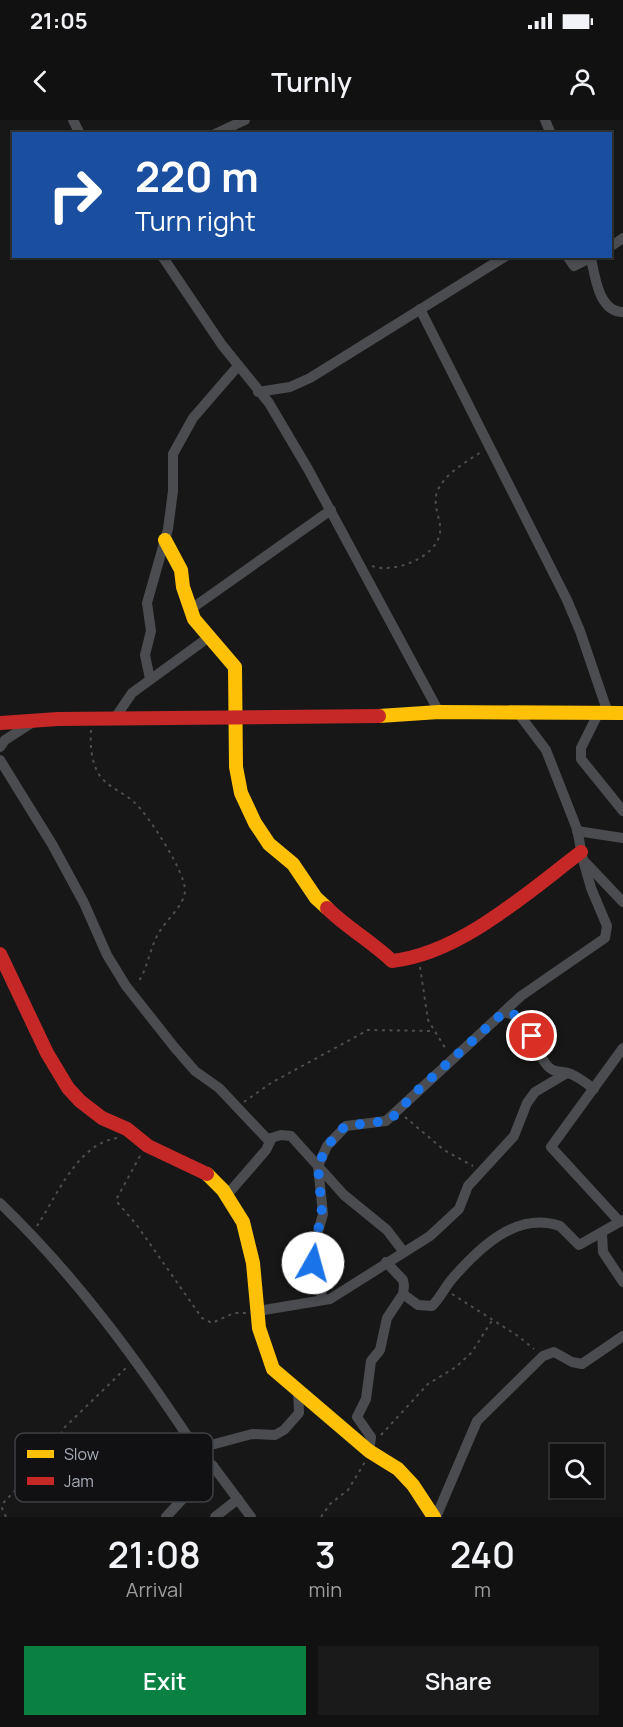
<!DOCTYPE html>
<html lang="en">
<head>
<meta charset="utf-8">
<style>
  :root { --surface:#111; --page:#1a1a1a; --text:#f1f3f6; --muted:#9c9d9f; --line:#303131; --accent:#0b8043 }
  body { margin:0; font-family:Manrope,sans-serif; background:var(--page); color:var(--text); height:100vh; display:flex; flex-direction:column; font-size:22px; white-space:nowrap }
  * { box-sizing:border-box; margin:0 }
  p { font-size:20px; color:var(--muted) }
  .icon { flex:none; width:33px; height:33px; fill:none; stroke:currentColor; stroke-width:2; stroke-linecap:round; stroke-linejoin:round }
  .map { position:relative; height:1397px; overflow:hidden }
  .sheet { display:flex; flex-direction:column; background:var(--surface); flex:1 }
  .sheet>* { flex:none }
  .hud { position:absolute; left:12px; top:12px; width:600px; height:126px; border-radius:0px; box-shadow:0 2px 4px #0004,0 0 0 2px var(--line); background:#1a4fa0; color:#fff; overflow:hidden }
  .controls { position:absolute; left:550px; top:1324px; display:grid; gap:12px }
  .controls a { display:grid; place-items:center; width:54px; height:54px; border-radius:0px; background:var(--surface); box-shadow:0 2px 4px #0004,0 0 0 2px var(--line); font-size:30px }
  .pin { position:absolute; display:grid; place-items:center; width:51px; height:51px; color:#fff; margin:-26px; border:3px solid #fff; border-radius:50%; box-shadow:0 2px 6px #0007 }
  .me { position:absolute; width:66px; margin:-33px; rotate:7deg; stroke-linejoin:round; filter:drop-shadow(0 0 4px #0008) }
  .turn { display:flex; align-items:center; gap:21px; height:126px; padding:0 24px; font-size:27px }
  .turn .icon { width:78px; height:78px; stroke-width:2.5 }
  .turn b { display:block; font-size:42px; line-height:51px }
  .eta { display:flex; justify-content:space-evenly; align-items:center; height:102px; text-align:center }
  .eta b { font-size:36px; font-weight:600; line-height:42px }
  .primary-button { display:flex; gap:12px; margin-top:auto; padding:12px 24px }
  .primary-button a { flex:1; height:69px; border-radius:0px; background:var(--accent); color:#fff; font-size:24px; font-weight:600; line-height:69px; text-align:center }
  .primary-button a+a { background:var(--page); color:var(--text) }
  .status { display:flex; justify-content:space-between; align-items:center; height:42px; padding:0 30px; background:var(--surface); direction:ltr }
  .status svg { height:16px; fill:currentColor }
  header { display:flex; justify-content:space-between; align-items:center; height:78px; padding:0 24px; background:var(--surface); font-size:27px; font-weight:600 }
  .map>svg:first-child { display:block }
</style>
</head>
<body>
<div class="status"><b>21:05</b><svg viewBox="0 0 49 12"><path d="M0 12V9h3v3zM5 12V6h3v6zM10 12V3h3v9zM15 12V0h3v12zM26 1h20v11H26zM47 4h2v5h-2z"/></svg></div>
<header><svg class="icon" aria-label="back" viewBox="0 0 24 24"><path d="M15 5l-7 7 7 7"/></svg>Turnly<svg class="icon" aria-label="person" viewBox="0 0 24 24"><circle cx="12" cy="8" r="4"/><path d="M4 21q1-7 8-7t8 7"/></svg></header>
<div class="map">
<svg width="623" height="1397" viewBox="0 0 623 1397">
  <rect width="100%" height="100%" fill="#171717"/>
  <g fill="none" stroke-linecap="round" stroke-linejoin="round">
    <g stroke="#4d4e52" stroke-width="2" stroke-dasharray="3 4.5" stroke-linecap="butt">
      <path d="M 372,446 C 393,454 436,438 440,413 C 442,400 432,386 437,372 C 444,354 466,342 481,332"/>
      <path d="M 91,610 C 90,623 91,639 97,651 C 105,667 124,672 135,683 C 149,696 186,753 185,771 C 184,786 165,801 158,814 C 149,831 148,848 137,864"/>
      <polyline points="420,847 428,900 447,931"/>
      <polyline points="244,982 271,963 368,910 433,911"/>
      <polyline points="405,997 444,1030 473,1046"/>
      <polyline points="140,1036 117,1078 117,1082 136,1104 202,1198 212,1203 234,1193 246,1193"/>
      <path d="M 37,1106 C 57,1076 77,1024 117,1018"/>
      <polyline points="452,1174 518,1216 534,1229"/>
      <polyline points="381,1315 428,1264 456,1247 472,1232 493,1199"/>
      <polyline points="6,1397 2,1388 4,1382 48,1337 65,1307 128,1246"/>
      <polyline points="321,1397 330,1384 348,1370 365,1342"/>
    </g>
    <g stroke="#4b4c50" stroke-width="10">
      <polyline points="73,0 80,14"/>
      <polyline points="545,0 551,14"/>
      <polyline points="215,14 245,0"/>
      <polyline points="610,127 623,118"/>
      <polyline points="162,136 222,225 269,283 308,349 439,592"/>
      <polyline points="567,136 574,146 594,136"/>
      <path d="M 591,138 C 595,157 599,192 623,192"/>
      <polyline points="420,189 567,480 580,511 608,593"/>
      <polyline points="258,272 290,267 310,258 506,136"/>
      <polyline points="191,489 331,390"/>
      <polyline points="150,559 145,535 151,511 147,483 168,409 173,371 173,334 193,298 238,246"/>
      <polyline points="518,593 546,630 577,709 583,740 623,782"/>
      <polyline points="598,594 581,628 581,639 623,691"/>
      <polyline points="115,598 132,573 209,517"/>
      <polyline points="0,627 5,620 33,602"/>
      <polyline points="0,640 52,724 84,783 107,835 126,866 175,928 195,951 219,968 270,1022 266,1030 227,1075"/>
      <polyline points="577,711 623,718"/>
      <path d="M 504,892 C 531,897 531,927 546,944 C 553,954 561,950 571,954 C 580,958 586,963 594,969"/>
      <polyline points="268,1019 281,1015 291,1016 344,1075 387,1110 403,1131"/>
      <path d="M 0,1083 C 76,1156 138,1241 196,1329 L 213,1346 L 251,1397"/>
      <polyline points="620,1102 551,1027 623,928"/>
      <polyline points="602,1113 603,1132 623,1162"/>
      <path d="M 403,1174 L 418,1185 L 432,1186 C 440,1178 445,1167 452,1159 C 479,1128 516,1091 560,1106 L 579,1125 L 623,1100"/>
      <polyline points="323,1180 313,1143 314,1126 323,1094 318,1046 327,1026 346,1006 386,1001 521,876 605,818 607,806 591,768 583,740"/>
      <polyline points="258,1191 330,1179 430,1116 459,1089 468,1066 514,1016 527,983 535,972 567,953"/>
      <polyline points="196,1329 252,1314 275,1315 284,1310 299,1293 298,1269"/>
      <polyline points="369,1331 371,1317 357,1297 366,1279 371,1241 380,1230 387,1198 403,1174 404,1166 403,1160 386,1142"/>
      <polyline points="166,1397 213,1346"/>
      <polyline points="215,1397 238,1379"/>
      <polyline points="436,1397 477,1301 543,1236 554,1232 572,1242 582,1244 623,1216"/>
    </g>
    <g stroke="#ffc107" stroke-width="14">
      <polyline points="165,420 181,450 183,467 194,499 235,547 236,647 241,673 255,703 269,724 293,744 316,778 327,788"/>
      <polyline points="379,596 439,592 623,593"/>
      <polyline points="207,1054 223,1070 243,1102 253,1143 259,1208 273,1249 369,1331 398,1349 413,1365 434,1397"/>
    </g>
    <g stroke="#c62828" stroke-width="14">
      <polyline points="0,603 58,599 379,596"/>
      <path d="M 327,788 C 347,808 371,821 392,841 C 460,834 528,772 581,732"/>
      <polyline points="0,834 47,933 68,968 80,981 102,998 127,1009 148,1026 207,1054"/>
    </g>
  </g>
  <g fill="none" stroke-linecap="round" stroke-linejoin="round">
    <polyline stroke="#1a73e8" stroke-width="10" stroke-dasharray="0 18" points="313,1143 314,1126 322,1094 318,1046 327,1026 345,1006 386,1001 392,998 416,972 504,892 515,895 532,916"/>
  </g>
  <rect x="15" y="1313" width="198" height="69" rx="9" fill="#111113" stroke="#3e4045" stroke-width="1.5"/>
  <rect x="27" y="1330" width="27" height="8" fill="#ffc107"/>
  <rect x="27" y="1357" width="27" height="8" fill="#c62828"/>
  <g font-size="16" fill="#a8adb8">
    <text x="64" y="1340">Slow</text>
    <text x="64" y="1367">Jam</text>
  </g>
</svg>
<div class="controls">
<a><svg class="icon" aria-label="search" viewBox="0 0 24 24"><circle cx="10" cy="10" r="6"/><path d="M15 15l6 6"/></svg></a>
</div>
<div class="pin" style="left:532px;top:916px;background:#d93025"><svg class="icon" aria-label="arrive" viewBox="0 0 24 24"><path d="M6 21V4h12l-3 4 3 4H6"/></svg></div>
<svg class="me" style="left:313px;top:1143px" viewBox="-20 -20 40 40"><circle r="19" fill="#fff"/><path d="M0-13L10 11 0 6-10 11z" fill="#1a73e8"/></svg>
<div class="hud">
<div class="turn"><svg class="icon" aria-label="right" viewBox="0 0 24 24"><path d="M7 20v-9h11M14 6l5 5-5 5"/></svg><div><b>220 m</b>Turn right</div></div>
</div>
</div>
<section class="sheet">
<div class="eta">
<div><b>21:08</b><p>Arrival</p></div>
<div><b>3</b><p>min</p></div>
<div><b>240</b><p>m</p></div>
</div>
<div class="primary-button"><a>Exit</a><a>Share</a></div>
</section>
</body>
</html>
